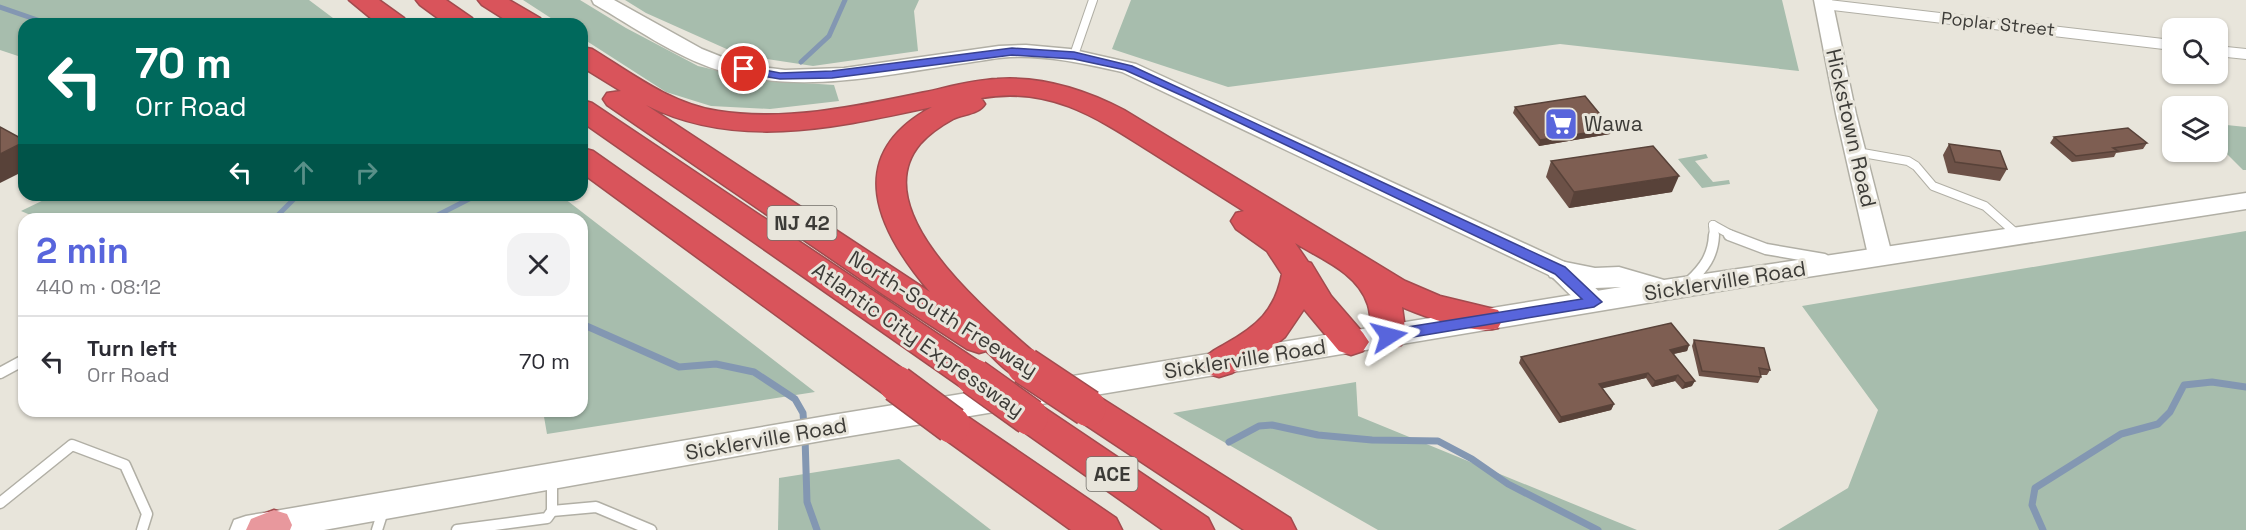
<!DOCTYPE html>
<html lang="en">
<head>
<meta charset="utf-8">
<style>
  :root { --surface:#fff; --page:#f2f2f3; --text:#2b2b33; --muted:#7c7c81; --line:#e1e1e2; --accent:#5865dc }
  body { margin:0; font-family:"Space Grotesk",sans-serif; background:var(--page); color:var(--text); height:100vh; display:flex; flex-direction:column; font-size:22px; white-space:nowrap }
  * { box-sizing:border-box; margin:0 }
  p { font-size:20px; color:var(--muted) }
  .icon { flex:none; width:33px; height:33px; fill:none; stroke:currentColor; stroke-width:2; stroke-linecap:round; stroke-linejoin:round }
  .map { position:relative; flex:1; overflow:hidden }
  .drawer { position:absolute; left:18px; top:213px; width:570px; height:204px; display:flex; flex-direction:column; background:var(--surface); border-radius:18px; box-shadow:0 2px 4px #0004 }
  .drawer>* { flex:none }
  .banner { position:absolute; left:18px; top:18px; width:570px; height:183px; border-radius:18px; box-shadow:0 2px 4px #0004; background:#00695c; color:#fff; overflow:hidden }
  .controls { position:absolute; left:2162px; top:18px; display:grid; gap:12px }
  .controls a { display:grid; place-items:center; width:66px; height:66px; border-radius:12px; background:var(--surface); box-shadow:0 2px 4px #0004; font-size:30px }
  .pin { position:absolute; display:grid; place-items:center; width:51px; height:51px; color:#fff; margin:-26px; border:3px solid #fff; border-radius:50%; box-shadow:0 2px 6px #0007 }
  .me { position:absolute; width:66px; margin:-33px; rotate:81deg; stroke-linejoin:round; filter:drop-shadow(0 0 4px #0008) }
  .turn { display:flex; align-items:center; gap:21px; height:126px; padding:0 18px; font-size:27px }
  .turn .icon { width:78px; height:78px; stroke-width:2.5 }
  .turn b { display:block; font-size:42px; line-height:51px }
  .lanes { display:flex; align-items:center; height:57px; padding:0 18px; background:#0003; justify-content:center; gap:30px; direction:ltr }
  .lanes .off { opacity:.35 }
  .round { display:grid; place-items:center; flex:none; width:63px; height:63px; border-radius:18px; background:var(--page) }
  .headline { display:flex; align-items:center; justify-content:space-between; height:102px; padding:0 18px }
  h1 { font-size:36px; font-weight:800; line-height:45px; color:var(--accent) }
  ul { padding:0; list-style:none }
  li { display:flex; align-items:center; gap:18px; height:90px; padding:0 18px; border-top:2px solid var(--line) }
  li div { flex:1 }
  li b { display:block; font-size:22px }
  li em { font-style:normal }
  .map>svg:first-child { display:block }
</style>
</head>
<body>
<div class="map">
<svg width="2246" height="530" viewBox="0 0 2246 530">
  <rect width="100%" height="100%" fill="#e8e5db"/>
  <g fill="#a7bdad">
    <polygon points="0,0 309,0 341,24 24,24 24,58 0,50"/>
    <polygon points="523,0 580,0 626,28 698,66 758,80 834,85 839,101 770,109 711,106 666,92 582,38 582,24 560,24"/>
    <polygon points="625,0 919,0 914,11 918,51 813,66 740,55 646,13"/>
    <polygon points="1131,0 1782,0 1799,71 1560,44 1228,87 1112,49"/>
    <polygon points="2217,124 2246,127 2246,170 2243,170 2217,144"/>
    <polygon points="1706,154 1708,158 1695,161 1713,182 1729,180 1730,184 1702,188 1678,159"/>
    <polygon points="54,195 560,195 815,392 547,434 543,411 582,411 582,219 40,219 21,211"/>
    <polygon points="2246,231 2246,530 1778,530 1848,488 1878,410 1802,306"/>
    <polygon points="1356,382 1358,416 1637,530 1378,530 1173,413"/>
    <polygon points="899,459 991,530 778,530 779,478"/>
  </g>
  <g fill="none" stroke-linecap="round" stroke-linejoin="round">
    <g stroke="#8397b2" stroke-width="5">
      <polyline points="0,7 49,24"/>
      <polyline points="801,62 829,36 845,0"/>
      <polyline points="274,219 298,195"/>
      <polyline points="430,219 477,195"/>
    </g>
    <g stroke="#8397b2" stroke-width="7">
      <polyline points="582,324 679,367 716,364 754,372 795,399 803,413 804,427"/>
      <polyline points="805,437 807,502 817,530"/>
      <polyline points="1229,442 1259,426 1272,425 1318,435 1372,440 1438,441 1472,459 1508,484 1598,530"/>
      <polyline points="2043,530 2032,505 2035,488 2121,434 2158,424 2170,412 2184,385 2212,382 2246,387"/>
    </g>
    <g stroke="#b1afa5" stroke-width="10">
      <g id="service-far1">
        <polyline points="1074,55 1093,0"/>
        <polyline points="1857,152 1908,161 1916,166 1933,186 1985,206 2018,235"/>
        <polyline points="1713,225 1733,236"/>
        <polyline points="1713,225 1714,236"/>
      </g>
    </g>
    <g stroke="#b1afa5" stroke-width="13">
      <g id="service">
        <polyline points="1729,235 1766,249 1824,259"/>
        <path d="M 1689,282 C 1704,268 1713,256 1714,235"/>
        <polyline points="0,373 24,360"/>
        <polyline points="0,503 72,445 125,465 147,514 142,530"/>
        <polyline points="552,511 596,507 651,530"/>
        <polyline points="377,530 384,508"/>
        <polyline points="457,530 547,518 552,511 552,478"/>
      </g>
    </g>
    <g stroke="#b1afa5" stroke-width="2">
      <g id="minor">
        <polygon points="1829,0 2172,40 2172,50 1824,9 1816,4 1819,1"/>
        <polygon points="2217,46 2246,49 2246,59 2217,56"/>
      </g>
    </g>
    <g stroke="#b1afa5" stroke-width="3">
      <g id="tertiary">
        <path d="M 592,0 L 614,0 L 702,49 L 732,61 L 755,66 L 785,70 L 844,68 L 999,46 L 1026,45 L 1070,49 L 1136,64 L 1569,264 L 1604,296 L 1607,302 L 1604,308 C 1583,314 1566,289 1551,276 L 1122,72 C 1086,64 1048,55 1010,57 C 991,58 971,63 952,65 C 875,77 795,94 718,70 C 674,56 634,27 594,4 Z"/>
        <polygon points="1814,0 1832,0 1856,114 1892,255 1888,261 1880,263 1872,261 1868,255 1836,114"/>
      </g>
    </g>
    <g stroke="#b1afa5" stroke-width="3">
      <polygon id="secondary" points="2246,193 2246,209 1743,287 832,439 324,530 230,530 234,520 246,516 832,415 1621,287 1595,288 1550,277 1546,270 1550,263 1560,261 1595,268 1619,267 1664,280"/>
    </g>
    <g stroke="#a24b4e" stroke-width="3">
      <polygon id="primary" points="274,510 287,514 292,525 290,530 246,530 251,519"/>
    </g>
    <g stroke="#a24b4e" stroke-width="3">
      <g id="motorway">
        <polygon points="349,0 379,0 404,18 408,24 378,24"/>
        <polygon points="416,0 446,0 472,18 476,24 446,24 420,5"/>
        <polygon points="478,0 509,0 540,18 544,24 512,24 482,5"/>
        <path d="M 582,47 L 592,49 C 631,73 671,104 718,111 C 787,122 858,106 926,92 C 949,87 973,80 997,79 C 1041,76 1086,90 1124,110 L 1405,281 L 1440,296 L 1498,310 L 1503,319 L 1498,328 C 1473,335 1426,317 1402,307 L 1406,336 L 1401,345 L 1389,349 L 1377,345 C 1370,332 1372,319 1368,305 C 1358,273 1321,259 1295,243 L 1308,262 L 1311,263 L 1331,296 L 1363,333 L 1369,342 L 1363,351 L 1351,355 L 1339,351 L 1304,309 L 1285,337 L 1261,356 L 1232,373 L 1219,377 L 1206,373 L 1201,364 C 1207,353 1215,350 1225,344 C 1257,326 1275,311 1282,274 L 1267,251 L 1236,229 L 1231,221 L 1236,213 L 1244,211 C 1213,191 1182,172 1151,152 C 1096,117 1050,86 981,98 L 985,104 C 979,114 964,114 953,119 C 942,125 929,134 920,144 C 863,212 993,316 1038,356 L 1043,366 L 1038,376 C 1012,383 1004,367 986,351 L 979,353 L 967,349 L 884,295 L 607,105 L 603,99 L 607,93 L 621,91 L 582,67 ZM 646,105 C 737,151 838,127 932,107 C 841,156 878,231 930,292 Z"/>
        <polygon points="582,100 592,103 987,367 992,377 987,387 974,391 961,387 582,122"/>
        <polygon points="582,148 593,151 910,374 915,384 910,394 897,398 884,394 582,173"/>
        <polygon points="1088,394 1101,398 1290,518 1296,530 1244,530 1075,418 1070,408 1075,398"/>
        <polygon points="1030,402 1043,407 1208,518 1214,530 1163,530 1017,427 1011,417 1017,407"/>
        <polygon points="952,410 965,415 1116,518 1122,530 1071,530 939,435 933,425 939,415"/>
      </g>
    </g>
    <use href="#service-far1" stroke="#fff" stroke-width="8"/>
    <use href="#service" stroke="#fff" stroke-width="10"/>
    <use href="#minor" fill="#fff" fill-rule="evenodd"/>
    <use href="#tertiary" fill="#fff" fill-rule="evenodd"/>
    <use href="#secondary" fill="#fff" fill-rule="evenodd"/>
    <use href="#primary" fill="#e8989d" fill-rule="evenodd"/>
    <use href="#motorway" fill="#d9545b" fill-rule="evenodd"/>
    <g stroke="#a24b4e" stroke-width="39" stroke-linecap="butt">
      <g id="motorway-bridge">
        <polyline points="1025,366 1088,408"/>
        <polyline points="974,377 1030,417"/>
        <polyline points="897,384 952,425"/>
      </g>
    </g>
    <use href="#motorway-bridge" stroke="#d9545b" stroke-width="36"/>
  </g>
  <g fill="#6c5147">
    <polygon points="1515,107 1612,129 1610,134 1539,146 1513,113"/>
    <polygon points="2054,137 2147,143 2143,149 2116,153 2114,157 2072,162 2050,143"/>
    <polygon points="1949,144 2007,169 2000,181 1948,173 1943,155"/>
    <polygon points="1551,161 1672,192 1569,208 1546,177"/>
    <polygon points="1694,340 1770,370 1767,375 1760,375 1761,377 1758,383 1699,376 1692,346"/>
    <polygon points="1689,345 1687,351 1674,354 1692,386 1682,389 1675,381 1652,387 1646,378 1602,388 1614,404 1611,410 1559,423 1519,363 1521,357"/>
  </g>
  <g fill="#584239">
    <polygon points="1612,129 1610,134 1539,146 1540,140"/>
    <polygon points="24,142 24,171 0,183 0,154"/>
    <polygon points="1679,176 1672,192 1569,208 1574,192"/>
    <polygon points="1689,345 1687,351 1668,355 1670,350"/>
    <polygon points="1648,373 1646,378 1596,390 1599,384"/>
    <polygon points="1678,375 1675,381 1652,387 1655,381"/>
    <polygon points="1695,381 1692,386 1682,389 1685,383"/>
    <polygon points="1614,404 1611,410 1559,423 1561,417"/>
  </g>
  <g fill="#7e5e52" stroke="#584239" stroke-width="1.5">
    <polygon points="1585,96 1612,129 1540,140 1515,107"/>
    <polygon points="0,127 24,140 24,142 0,154"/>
    <polygon points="2128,128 2147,143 2113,148 2118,151 2076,156 2054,137"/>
    <polygon points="1949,144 2000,151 2007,169 1955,162"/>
    <polygon points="1653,146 1679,176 1574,192 1551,161"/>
    <polygon points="1671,323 1689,345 1670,350 1695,381 1685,383 1678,375 1655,381 1648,373 1599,384 1614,404 1561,417 1521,357"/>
    <polygon points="1694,340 1764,348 1770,370 1759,368 1761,377 1702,371"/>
  </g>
  <polygon fill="#5865dc" stroke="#39428f" stroke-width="1.5" points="1012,48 1074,52 1132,66 1565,267 1602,302 1594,307 1389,341 1384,339 1382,336 1389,330 1582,299 1555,274 1194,101 1125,70 1074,59 1012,55 832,78 780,79 744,73 738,69 744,66 780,73 832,71"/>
  <defs>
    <g id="supermarket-square" transform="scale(1.725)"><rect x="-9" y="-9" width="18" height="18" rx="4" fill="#5865dc" stroke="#e8e5db"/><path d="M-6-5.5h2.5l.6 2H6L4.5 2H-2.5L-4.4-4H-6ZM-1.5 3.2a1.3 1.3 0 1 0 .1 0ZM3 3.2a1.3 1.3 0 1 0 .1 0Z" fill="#fff"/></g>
  </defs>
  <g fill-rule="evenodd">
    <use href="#supermarket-square" x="1561" y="124"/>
  </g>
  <g text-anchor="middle" stroke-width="6" stroke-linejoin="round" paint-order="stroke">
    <g font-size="18" fill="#3c3b37" stroke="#e8e5db">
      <text transform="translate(1998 24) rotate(6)" y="6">Poplar Street</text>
    </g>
    <g fill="#e8e5db" stroke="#706e68" stroke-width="1.5">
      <rect x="767.5" y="206" width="69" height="34" rx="4.5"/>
      <rect x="1086.5" y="457" width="51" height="34" rx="4.5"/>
    </g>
    <g font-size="20" font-weight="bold" fill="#3c3b37">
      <text x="802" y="230">NJ 42</text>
      <text x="1112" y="481">ACE</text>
    </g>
    <g font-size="21" fill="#3c3b37" stroke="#e8e5db" text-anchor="start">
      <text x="1584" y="131">Wawa</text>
    </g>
    <g font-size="21" fill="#3c3b37" stroke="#e8e5db">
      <text transform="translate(1851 128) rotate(77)" y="7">Hickstown Road</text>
      <text transform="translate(1725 281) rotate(-9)" y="7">Sicklerville Road</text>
      <text transform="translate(943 314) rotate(32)" y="7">North-South Freeway</text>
      <text transform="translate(918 340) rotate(35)" y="7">Atlantic City Expressway</text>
      <text transform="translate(1245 359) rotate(-9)" y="7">Sicklerville Road</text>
      <text transform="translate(766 439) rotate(-10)" y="7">Sicklerville Road</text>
    </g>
  </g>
</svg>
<div class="controls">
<a><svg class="icon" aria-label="search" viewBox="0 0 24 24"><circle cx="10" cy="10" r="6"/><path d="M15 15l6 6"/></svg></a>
<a><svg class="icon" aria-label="layers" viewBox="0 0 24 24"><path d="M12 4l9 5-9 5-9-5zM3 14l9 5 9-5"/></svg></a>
</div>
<div class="pin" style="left:744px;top:69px;background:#d93025"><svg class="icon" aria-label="arrive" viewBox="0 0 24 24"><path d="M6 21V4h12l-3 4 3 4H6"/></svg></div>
<svg class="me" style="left:1389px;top:336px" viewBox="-20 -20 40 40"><path d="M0-17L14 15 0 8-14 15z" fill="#5865dc" stroke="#fff" stroke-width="4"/></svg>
<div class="banner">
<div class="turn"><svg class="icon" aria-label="left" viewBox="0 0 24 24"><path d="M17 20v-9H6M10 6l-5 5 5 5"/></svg><div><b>70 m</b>Orr Road</div></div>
<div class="lanes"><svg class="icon" aria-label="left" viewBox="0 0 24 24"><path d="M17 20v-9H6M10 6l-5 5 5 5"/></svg><svg class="icon off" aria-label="ahead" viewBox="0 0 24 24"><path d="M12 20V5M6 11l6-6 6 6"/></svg><svg class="icon off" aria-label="right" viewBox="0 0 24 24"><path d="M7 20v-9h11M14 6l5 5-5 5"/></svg></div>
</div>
<section class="drawer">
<div class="headline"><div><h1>2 min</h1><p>440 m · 08:12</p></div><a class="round"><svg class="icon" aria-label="close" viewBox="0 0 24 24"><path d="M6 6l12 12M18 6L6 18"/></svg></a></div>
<ul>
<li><svg class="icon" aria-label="left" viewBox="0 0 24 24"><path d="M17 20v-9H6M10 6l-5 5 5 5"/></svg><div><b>Turn left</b><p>Orr Road</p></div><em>70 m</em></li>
</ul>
</section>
</div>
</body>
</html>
